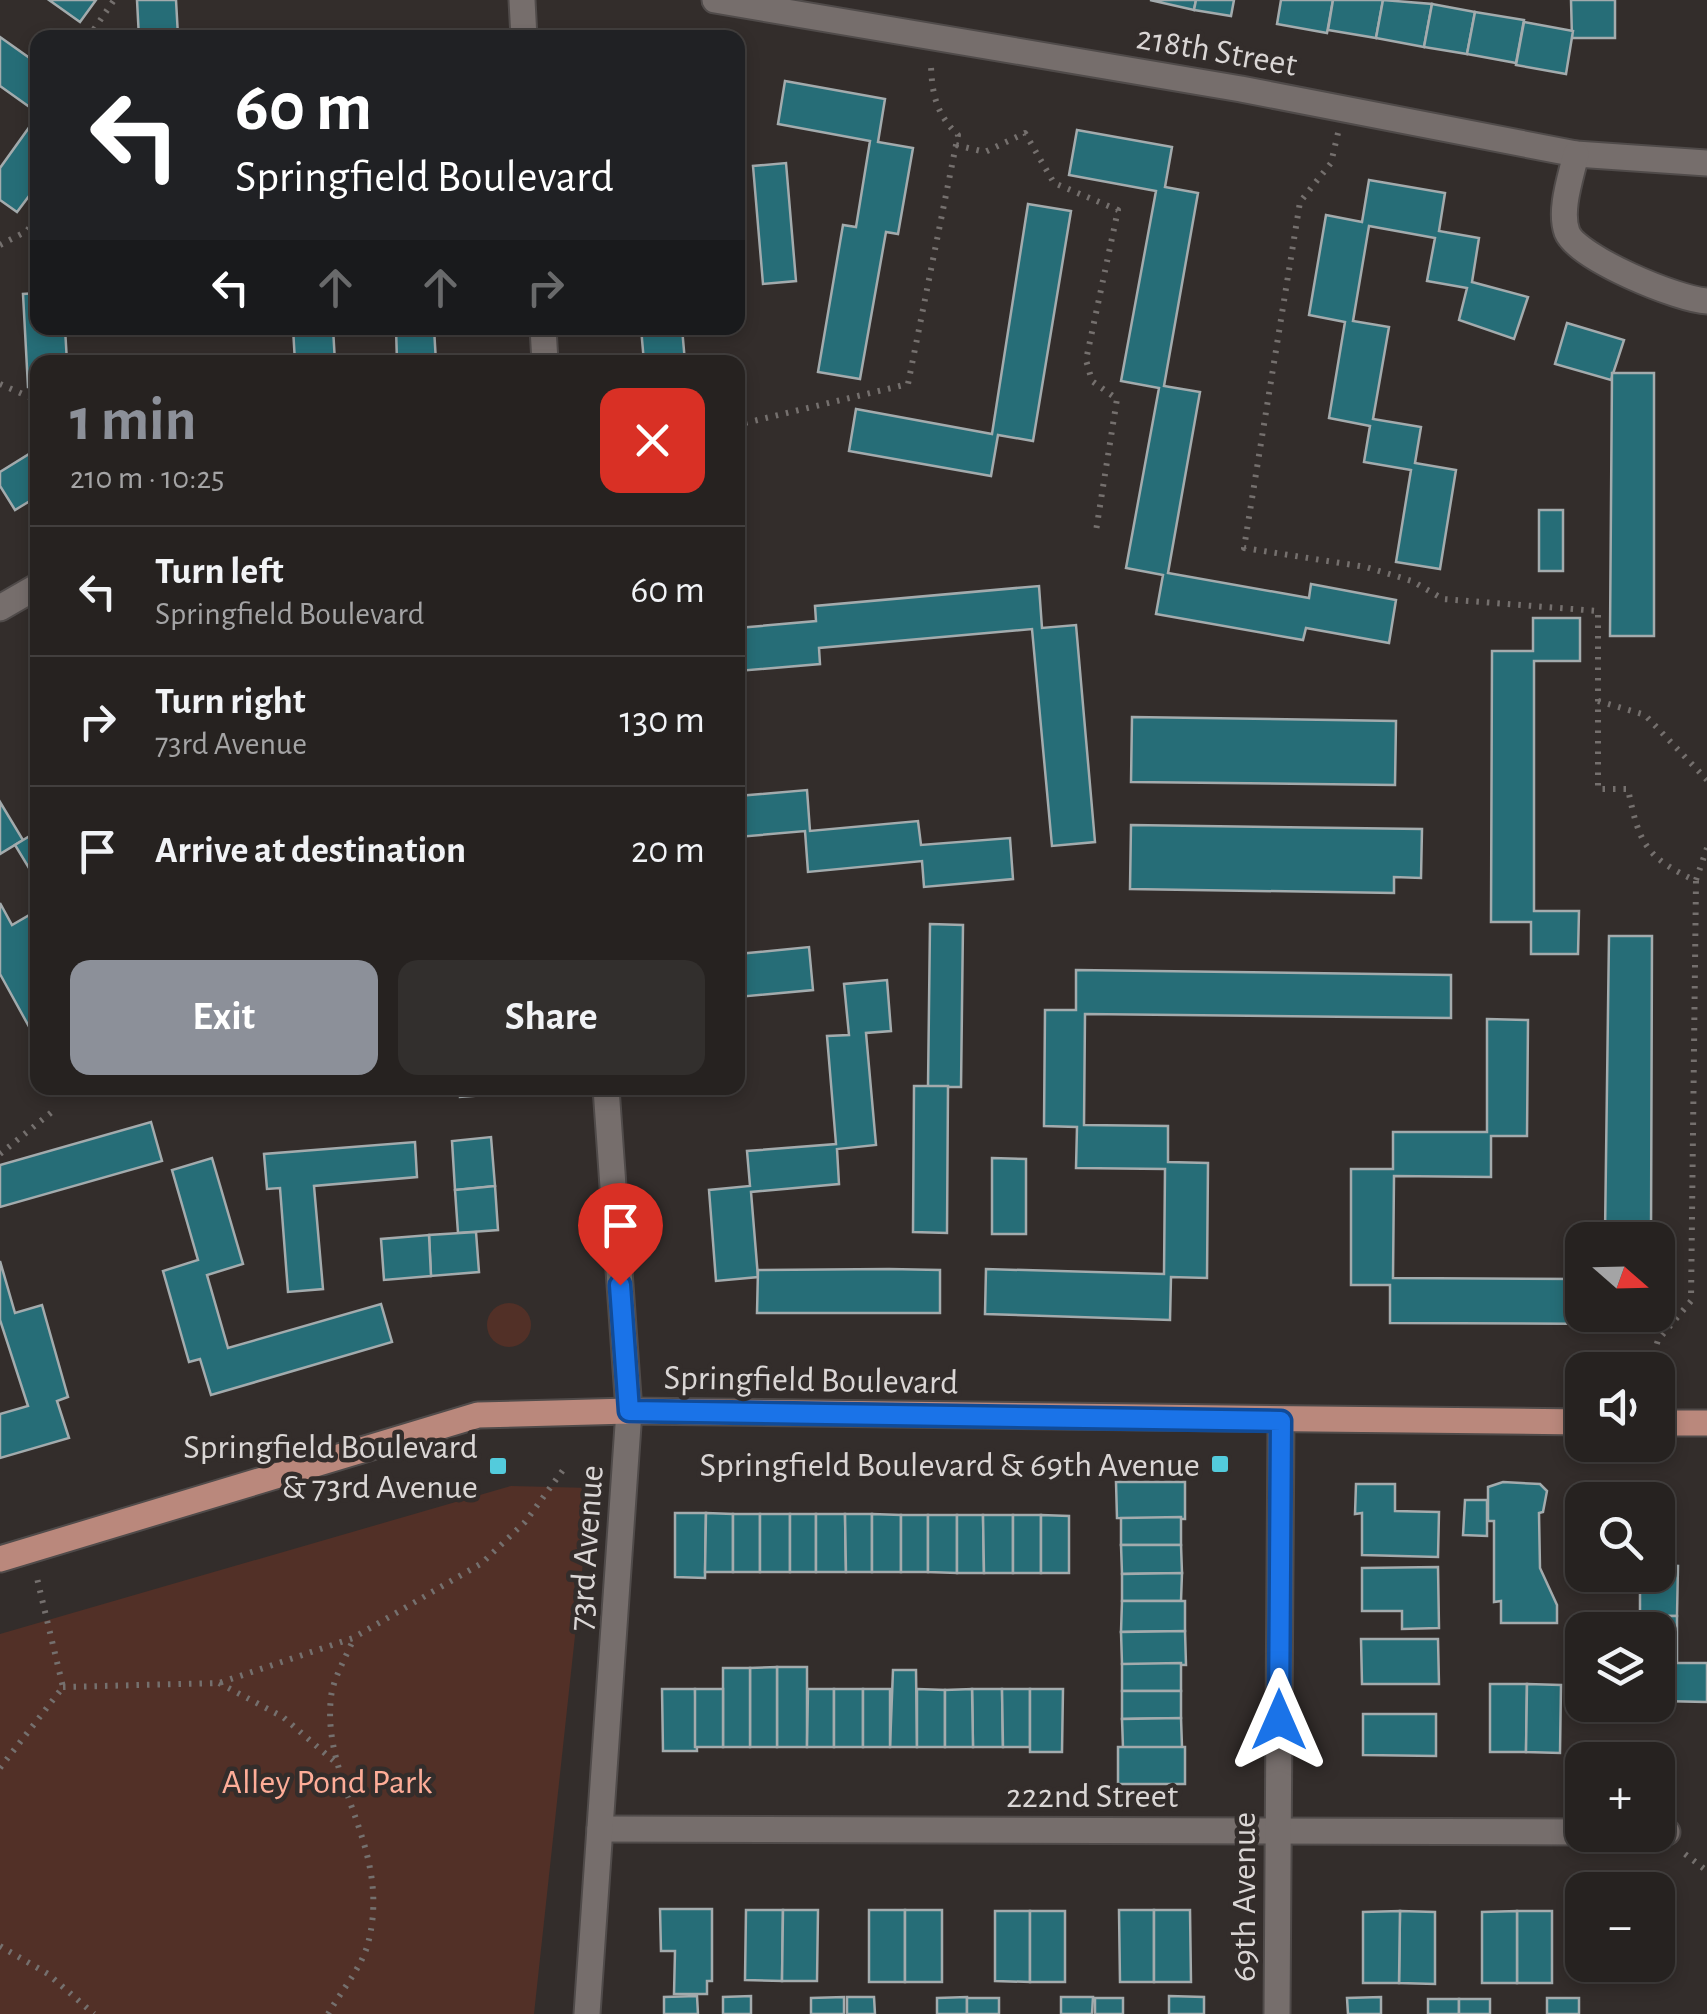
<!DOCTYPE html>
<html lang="en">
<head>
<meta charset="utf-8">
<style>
  :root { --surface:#262220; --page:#322f2d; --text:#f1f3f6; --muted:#a4a4a5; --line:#423f3e; --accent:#8c9099 }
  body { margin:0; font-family:"Alegreya Sans",sans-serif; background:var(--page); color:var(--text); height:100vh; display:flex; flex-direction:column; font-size:38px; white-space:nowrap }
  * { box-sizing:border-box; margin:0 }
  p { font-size:32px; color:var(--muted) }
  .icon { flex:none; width:55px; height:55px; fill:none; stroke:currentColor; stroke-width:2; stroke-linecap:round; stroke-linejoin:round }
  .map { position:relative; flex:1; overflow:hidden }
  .sheet { position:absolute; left:30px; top:355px; width:715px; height:740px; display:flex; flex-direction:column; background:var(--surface); border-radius:20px; box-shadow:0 5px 15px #0003,0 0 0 2px var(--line) }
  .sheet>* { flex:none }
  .banner { position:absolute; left:30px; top:30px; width:715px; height:305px; border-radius:20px; box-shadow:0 5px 15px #0003,0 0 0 2px var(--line); background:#202124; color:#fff; overflow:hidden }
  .needle { width:65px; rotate:110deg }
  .tools { position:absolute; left:1565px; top:1222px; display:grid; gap:20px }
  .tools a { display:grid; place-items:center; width:110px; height:110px; border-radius:20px; background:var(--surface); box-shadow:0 5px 15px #0003,0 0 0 2px var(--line); font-size:50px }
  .pin { position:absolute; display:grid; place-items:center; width:85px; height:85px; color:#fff; margin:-102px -42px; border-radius:50% 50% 50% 0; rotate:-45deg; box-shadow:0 0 10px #0007 }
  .pin .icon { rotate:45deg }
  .me { position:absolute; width:110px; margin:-55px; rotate:0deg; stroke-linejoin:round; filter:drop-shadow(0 0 8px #0008) }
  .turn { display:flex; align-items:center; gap:35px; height:210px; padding:0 40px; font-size:45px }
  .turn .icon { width:130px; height:130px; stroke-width:2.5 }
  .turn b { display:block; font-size:70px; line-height:85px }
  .lanes { display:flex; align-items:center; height:95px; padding:0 40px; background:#0003; justify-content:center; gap:50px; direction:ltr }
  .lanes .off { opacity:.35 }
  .round { display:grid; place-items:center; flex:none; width:105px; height:105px; border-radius:20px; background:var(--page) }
  .overview { display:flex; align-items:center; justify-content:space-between; height:170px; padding:0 40px }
  h1 { font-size:60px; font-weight:700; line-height:75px; color:var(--accent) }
  .cta { display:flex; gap:20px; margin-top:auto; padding:20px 40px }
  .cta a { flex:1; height:115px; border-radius:20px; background:var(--accent); color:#fff; font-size:40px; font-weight:700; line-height:115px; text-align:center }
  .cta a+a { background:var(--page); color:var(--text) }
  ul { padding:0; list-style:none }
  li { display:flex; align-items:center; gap:30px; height:130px; padding:0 40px; border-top:2px solid var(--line) }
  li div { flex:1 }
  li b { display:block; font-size:38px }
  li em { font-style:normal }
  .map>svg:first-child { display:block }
</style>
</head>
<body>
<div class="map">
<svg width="1707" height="2014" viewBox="0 0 1707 2014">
  <rect width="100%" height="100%" fill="#332d2b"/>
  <g fill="#523027">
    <circle cx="509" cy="1325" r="22"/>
    <polygon points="511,1486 591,1488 534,2014 0,2014 0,1634"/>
  </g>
  <g fill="#266d77" stroke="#a3abad" stroke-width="2.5">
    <polygon points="49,0 96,0 80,22"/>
    <polygon points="137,0 176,0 178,36 139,38"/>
    <polygon points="1150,0 1196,0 1194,10"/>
    <polygon points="1196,0 1234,0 1231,16 1194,10"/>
    <polygon points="1281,0 1333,0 1327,33 1277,24"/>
    <polygon points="1333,0 1383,0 1376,38 1328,30"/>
    <polygon points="1383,0 1432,4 1424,47 1376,38"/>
    <polygon points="1571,0 1615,0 1615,38 1572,38"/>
    <polygon points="1432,4 1475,12 1467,54 1424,47"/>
    <polygon points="1475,12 1524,20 1516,63 1467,54"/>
    <polygon points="1524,22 1573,31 1566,74 1516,65"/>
    <polygon points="0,37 38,64 38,113 0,86"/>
    <polygon points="785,81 885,99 878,142 913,148 898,234 886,232 860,379 818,372 843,225 856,227 870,141 778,124"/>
    <polygon points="38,115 38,184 17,212 0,200 0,168"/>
    <polygon points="1077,130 1172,147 1165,187 1198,193 1164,386 1200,392 1168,573 1309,598 1311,584 1396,600 1389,643 1306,628 1303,640 1156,614 1163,575 1126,568 1159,388 1121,381 1156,191 1069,175"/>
    <polygon points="786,163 796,281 763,284 753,166"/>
    <polygon points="1369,180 1445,193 1439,231 1479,238 1472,282 1528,297 1514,339 1459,320 1467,288 1427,281 1435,238 1369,226 1353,321 1389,327 1373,419 1421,427 1415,463 1456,470 1440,569 1396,562 1411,470 1364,462 1370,426 1329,418 1345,322 1309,315 1326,215 1362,222"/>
    <polygon points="1028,204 1071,211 1033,441 998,435 991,476 849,451 856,409 992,434"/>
    <polygon points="38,293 38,328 65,328 67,362 38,362 38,387 28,387 23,294"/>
    <polygon points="1567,323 1624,340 1611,380 1555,364"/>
    <polygon points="293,328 333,328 335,362 295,362"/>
    <polygon points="396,328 434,328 436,362 397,362"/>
    <polygon points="641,328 682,328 685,362 644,362"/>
    <polygon points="1612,373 1654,373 1654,636 1610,636"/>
    <polygon points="34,451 38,496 15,510 0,486 0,472"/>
    <rect x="1539" y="510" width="24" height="61"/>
    <polygon points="1039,586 1042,628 1076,625 1095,842 1052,846 1032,629 819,648 820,664 738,671 738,628 816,621 815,606"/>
    <polygon points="1533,618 1580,618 1580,661 1534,661 1534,911 1579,911 1578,954 1531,954 1531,922 1491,922 1492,651 1533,651"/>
    <polygon points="1132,717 1396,721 1395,785 1131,782"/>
    <polygon points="807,790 810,831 918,821 921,845 1010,838 1013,879 924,887 922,861 808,872 805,831 738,837 738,796"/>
    <polygon points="0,802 23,840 0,854"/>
    <polygon points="1131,825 1422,829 1421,878 1394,877 1394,893 1130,889"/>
    <polygon points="38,831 38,876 35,878 15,845"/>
    <polygon points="0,903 12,925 38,910 38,1043 0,974"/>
    <polygon points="930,924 963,925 961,1087 928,1087"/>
    <polygon points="1609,936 1652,936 1651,1240 1608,1240 1605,1234"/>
    <polygon points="809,947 813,990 738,997 738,954"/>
    <polygon points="1076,970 1451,975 1451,1018 1085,1014 1084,1125 1168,1126 1168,1162 1208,1163 1207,1278 1171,1277 1170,1320 985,1314 986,1269 1164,1274 1165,1169 1076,1168 1077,1127 1044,1126 1045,1010 1076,1010"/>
    <polygon points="887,980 891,1031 866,1033 876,1145 837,1149 839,1184 751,1192 758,1277 716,1281 709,1190 750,1186 747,1151 836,1144 827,1036 849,1035 844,984"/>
    <polygon points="1487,1019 1528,1020 1527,1136 1491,1136 1491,1177 1394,1176 1393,1278 1582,1279 1582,1315 1615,1315 1615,1324 1390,1323 1390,1285 1351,1285 1351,1169 1393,1169 1393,1132 1487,1132"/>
    <polygon points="914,1086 948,1086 947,1233 913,1232"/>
    <polygon points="460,1088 498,1088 498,1094 460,1097"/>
    <polygon points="151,1122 162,1161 0,1207 0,1165"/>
    <polygon points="491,1137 495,1186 455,1190 452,1141"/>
    <polygon points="415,1142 417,1177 314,1186 323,1289 288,1292 280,1188 267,1189 264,1154"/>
    <polygon points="212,1158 243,1264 207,1275 228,1348 381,1304 392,1342 211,1395 200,1359 189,1362 163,1271 198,1260 172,1170"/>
    <polygon points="992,1158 1026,1159 1026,1234 992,1234"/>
    <polygon points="495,1186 498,1230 458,1233 455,1190"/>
    <polygon points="476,1232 479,1272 431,1276 429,1235"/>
    <polygon points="429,1235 431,1276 384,1280 381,1239"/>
    <polygon points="0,1261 15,1313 42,1305 68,1397 57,1401 69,1438 0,1458 0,1414 28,1406 0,1320"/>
    <polygon points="889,1269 940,1270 940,1313 757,1313 758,1270"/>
    <polygon points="1116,1482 1185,1482 1185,1519 1117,1518"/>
    <polygon points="1503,1482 1540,1484 1547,1491 1543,1512 1539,1513 1540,1568 1557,1605 1557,1623 1501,1623 1501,1601 1494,1602 1494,1521 1488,1521 1488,1487"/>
    <polygon points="1356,1484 1395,1484 1395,1511 1439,1512 1438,1557 1362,1555 1362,1513 1355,1514"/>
    <polygon points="1465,1500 1487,1500 1487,1536 1463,1535"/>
    <polygon points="675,1513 706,1513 705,1578 675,1577"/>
    <polygon points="706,1513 733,1514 733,1572 705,1572"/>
    <rect x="733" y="1514" width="27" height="58"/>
    <rect x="760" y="1514" width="30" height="58"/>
    <rect x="790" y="1514" width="26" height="58"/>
    <polygon points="816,1514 845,1514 846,1572 816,1572"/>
    <polygon points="845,1514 872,1514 872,1572 846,1572"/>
    <polygon points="872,1514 901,1515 901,1572 872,1572"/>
    <rect x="901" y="1515" width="27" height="57"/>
    <polygon points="928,1515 957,1515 957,1573 928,1572"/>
    <polygon points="957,1515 983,1515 984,1573 957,1573"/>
    <polygon points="983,1515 1013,1515 1013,1573 984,1573"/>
    <rect x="1013" y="1515" width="28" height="58"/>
    <polygon points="1041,1515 1069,1516 1069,1573 1041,1573"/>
    <polygon points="1181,1517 1181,1545 1121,1545 1121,1518"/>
    <rect x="1574" y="1528" width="8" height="39"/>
    <polygon points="1121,1545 1181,1545 1182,1573 1122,1574"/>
    <polygon points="1658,1565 1678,1566 1677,1616 1640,1616 1640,1575 1658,1575"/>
    <polygon points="1438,1567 1439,1628 1402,1629 1402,1611 1362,1611 1362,1568"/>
    <polygon points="1182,1573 1181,1601 1122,1601 1122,1574"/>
    <polygon points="1122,1601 1185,1601 1185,1631 1121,1632"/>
    <polygon points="1640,1616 1677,1616 1677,1663 1658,1665 1658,1630 1639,1630"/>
    <polygon points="1185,1631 1186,1665 1122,1664 1121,1632"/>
    <polygon points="1361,1639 1438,1639 1439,1684 1362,1684"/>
    <polygon points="1181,1663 1181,1691 1122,1691 1122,1664"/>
    <polygon points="1662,1663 1707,1663 1707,1702 1661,1701"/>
    <rect x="777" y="1667" width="30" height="80"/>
    <polygon points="777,1667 777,1747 750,1747 750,1668"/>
    <rect x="723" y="1668" width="27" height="79"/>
    <polygon points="893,1670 916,1670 917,1747 890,1747"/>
    <polygon points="1490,1684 1527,1684 1526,1752 1490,1752"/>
    <polygon points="1527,1684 1561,1685 1560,1753 1526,1752"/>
    <polygon points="662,1689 695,1689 697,1751 663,1751"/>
    <rect x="695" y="1689" width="28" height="58"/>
    <polygon points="808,1689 834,1689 834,1747 807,1747"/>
    <rect x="834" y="1689" width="29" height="58"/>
    <rect x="863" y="1689" width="27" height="58"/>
    <polygon points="917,1689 945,1690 945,1747 917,1747"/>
    <polygon points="972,1689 1002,1689 1003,1747 973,1747"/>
    <polygon points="972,1689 973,1747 945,1747 945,1690"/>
    <polygon points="1002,1689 1030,1689 1030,1747 1003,1747"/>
    <polygon points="1030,1689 1063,1689 1062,1752 1030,1752"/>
    <polygon points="1122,1691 1181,1691 1181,1718 1122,1719"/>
    <polygon points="1363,1714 1436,1714 1436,1756 1363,1755"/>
    <polygon points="1181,1718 1182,1747 1123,1748 1122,1719"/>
    <rect x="1118" y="1747" width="67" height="37"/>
    <polygon points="660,1909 712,1909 712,1981 707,1981 707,1994 674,1994 675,1951 661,1951"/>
    <polygon points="746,1910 783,1910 782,1981 745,1980"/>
    <polygon points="783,1910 818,1910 817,1981 782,1981"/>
    <rect x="869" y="1910" width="36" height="72"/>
    <rect x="905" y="1910" width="37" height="72"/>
    <polygon points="1119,1910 1154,1910 1154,1982 1120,1982"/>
    <polygon points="1154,1910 1190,1910 1191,1982 1154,1982"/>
    <polygon points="995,1911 1030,1911 1030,1982 995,1981"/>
    <rect x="1030" y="1911" width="35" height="71"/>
    <polygon points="1400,1911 1435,1912 1435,1984 1399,1983"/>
    <polygon points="1400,1911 1399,1983 1363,1983 1363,1912"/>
    <rect x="1517" y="1911" width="35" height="72"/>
    <polygon points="1517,1911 1517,1983 1482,1983 1482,1912"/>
    <polygon points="697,1996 698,2014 664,2014 664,1997"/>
    <polygon points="751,1996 751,2014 723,2014 723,1997"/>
    <polygon points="1169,1996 1204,1997 1204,2014 1169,2014"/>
    <polygon points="844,1997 844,2014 811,2014 811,1998"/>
    <polygon points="847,1997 874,1997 875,2014 847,2014"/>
    <polygon points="1061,1997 1093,1997 1092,2014 1061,2014"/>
    <polygon points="1381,1997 1381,2014 1348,2014 1347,1998"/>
    <polygon points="937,1998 967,1997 967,2014 937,2014"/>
    <rect x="967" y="1998" width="32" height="16"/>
    <rect x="1095" y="1998" width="28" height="16"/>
    <rect x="1547" y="1998" width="32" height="16"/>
    <rect x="1428" y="1999" width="31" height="15"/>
    <rect x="1459" y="1999" width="31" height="15"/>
  </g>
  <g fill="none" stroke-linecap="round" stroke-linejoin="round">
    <g stroke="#504b4a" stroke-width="29">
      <g id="minor">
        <polyline points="522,0 524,38"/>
        <polyline points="715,0 1241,89 1576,154 1707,163"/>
        <path d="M 1576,154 C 1571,177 1559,210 1567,232 C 1577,258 1679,300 1707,301"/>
        <polyline points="543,328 545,362"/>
        <polyline points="0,608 38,586"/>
        <polyline points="600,1829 1582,1832"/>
        <polyline points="1658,1832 1667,1832"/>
        <polyline points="587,2014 629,1411 606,1088"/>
        <polyline points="1277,2014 1281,1421"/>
      </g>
    </g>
    <g stroke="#504b4a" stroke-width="29">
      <g id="major">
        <polyline points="1658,1423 1707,1423"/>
        <polyline points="0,1559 478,1415 629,1411 1582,1422"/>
      </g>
    </g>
    <g stroke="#75706e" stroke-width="6" stroke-dasharray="2.5 8" stroke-linecap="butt">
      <polyline points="88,38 114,0"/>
      <path d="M 1338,133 L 1331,163 L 1300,202 L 1244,548 L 1366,567 L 1412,581 L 1443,599 L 1598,611 L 1598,789 L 1628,789 C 1639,843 1645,857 1696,881 L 1691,1301 L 1658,1340 L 1649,1370"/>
      <polyline points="956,145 985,152 1025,133 1054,183 1118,210 1086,360 1092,381 1117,399 1096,531"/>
      <polyline points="0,245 27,231 38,216"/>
      <polyline points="0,384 38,401"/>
      <path d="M 745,423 L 908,384 L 958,135 C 937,115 932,95 931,66"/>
      <polyline points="1598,701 1645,715 1707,780"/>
      <polyline points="1696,880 1707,848"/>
      <polyline points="0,1154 53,1111"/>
      <polyline points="219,1683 283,1717 335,1762"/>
      <polyline points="63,1687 219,1683 353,1638 482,1563 525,1522 566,1466"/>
      <polyline points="0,1768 63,1687 36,1574"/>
      <polyline points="1685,1854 1707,1871"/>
      <polyline points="0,1946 48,1974 94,2014"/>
      <path d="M 328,2014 C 340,1993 360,1969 367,1947 C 395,1850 321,1784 331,1697 C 333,1679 346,1657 353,1640"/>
    </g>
    <use href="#minor" stroke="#766e6c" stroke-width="25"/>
    <use href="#major" stroke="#ba887c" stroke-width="25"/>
  </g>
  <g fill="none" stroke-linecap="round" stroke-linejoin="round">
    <g stroke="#114b97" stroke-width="25">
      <polyline id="route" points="620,1285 629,1411 1281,1421 1279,1720"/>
    </g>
    <use href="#route" stroke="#1a73e8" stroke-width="18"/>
  </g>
  <g fill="#53cbdc" stroke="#332d2b" stroke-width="4">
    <rect x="1210" y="1454" width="20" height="20" rx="5"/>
    <rect x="488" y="1456" width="20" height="20" rx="5"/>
  </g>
  <g text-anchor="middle" stroke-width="9" stroke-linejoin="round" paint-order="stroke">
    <g font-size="35" fill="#dad6d5" stroke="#332d2b">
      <text transform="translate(1217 50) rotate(10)" y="12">218th Street</text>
      <text transform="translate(811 1379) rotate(1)" y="12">Springfield Boulevard</text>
      <text transform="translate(585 1548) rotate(-86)" y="12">73rd Avenue</text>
      <text x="1092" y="1807">222nd Street</text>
      <text transform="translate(1243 1897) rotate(-90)" y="12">69th Avenue</text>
    </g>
    <g font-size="35" fill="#dad6d5" stroke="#332d2b" text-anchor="end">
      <text x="478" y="1458">Springfield Boulevard<tspan x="478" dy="40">&amp; 73rd Avenue</tspan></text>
      <text x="1200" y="1476">Springfield Boulevard &amp; 69th Avenue</text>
    </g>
    <g font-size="35" fill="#fead98" stroke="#332d2b">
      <text x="327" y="1793">Alley Pond Park</text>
    </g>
  </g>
</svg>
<div class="tools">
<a><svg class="needle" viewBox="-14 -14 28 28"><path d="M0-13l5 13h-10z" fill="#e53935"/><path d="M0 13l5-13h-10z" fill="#a4a4a5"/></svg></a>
<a><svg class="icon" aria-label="sound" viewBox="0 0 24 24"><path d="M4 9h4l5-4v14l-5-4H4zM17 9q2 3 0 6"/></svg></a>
<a><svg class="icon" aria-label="search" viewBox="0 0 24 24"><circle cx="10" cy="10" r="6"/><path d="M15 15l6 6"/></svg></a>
<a><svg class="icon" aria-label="layers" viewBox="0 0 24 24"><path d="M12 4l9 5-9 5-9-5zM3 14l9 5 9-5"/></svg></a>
<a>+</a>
<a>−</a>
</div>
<div class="pin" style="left:620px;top:1285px;background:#d93025"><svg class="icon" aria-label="arrive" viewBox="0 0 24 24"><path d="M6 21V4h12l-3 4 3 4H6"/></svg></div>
<svg class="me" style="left:1279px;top:1720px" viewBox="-20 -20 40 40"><path d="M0-17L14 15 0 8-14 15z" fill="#1a73e8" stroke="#fff" stroke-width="4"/></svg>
<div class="banner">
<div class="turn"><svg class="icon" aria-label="left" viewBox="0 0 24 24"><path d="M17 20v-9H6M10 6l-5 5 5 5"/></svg><div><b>60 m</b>Springfield Boulevard</div></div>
<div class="lanes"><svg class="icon" aria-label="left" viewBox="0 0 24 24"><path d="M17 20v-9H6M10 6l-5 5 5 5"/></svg><svg class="icon off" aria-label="ahead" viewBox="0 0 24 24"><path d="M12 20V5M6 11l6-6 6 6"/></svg><svg class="icon off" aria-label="ahead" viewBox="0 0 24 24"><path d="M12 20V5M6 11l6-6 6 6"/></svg><svg class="icon off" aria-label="right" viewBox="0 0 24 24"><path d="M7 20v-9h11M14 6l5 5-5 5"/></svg></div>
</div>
<section class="sheet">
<div class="overview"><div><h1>1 min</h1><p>210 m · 10:25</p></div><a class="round" style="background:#d93025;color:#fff"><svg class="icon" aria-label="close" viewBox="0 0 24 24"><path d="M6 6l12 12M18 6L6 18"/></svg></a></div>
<ul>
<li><svg class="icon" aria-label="left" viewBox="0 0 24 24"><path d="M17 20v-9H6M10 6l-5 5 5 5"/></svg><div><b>Turn left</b><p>Springfield Boulevard</p></div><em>60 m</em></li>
<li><svg class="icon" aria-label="right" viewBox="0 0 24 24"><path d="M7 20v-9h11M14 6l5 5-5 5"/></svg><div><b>Turn right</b><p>73rd Avenue</p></div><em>130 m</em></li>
<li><svg class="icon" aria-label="arrive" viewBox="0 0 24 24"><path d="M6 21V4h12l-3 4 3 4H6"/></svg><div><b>Arrive at destination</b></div><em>20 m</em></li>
</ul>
<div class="cta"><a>Exit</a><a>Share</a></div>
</section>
</div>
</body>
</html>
